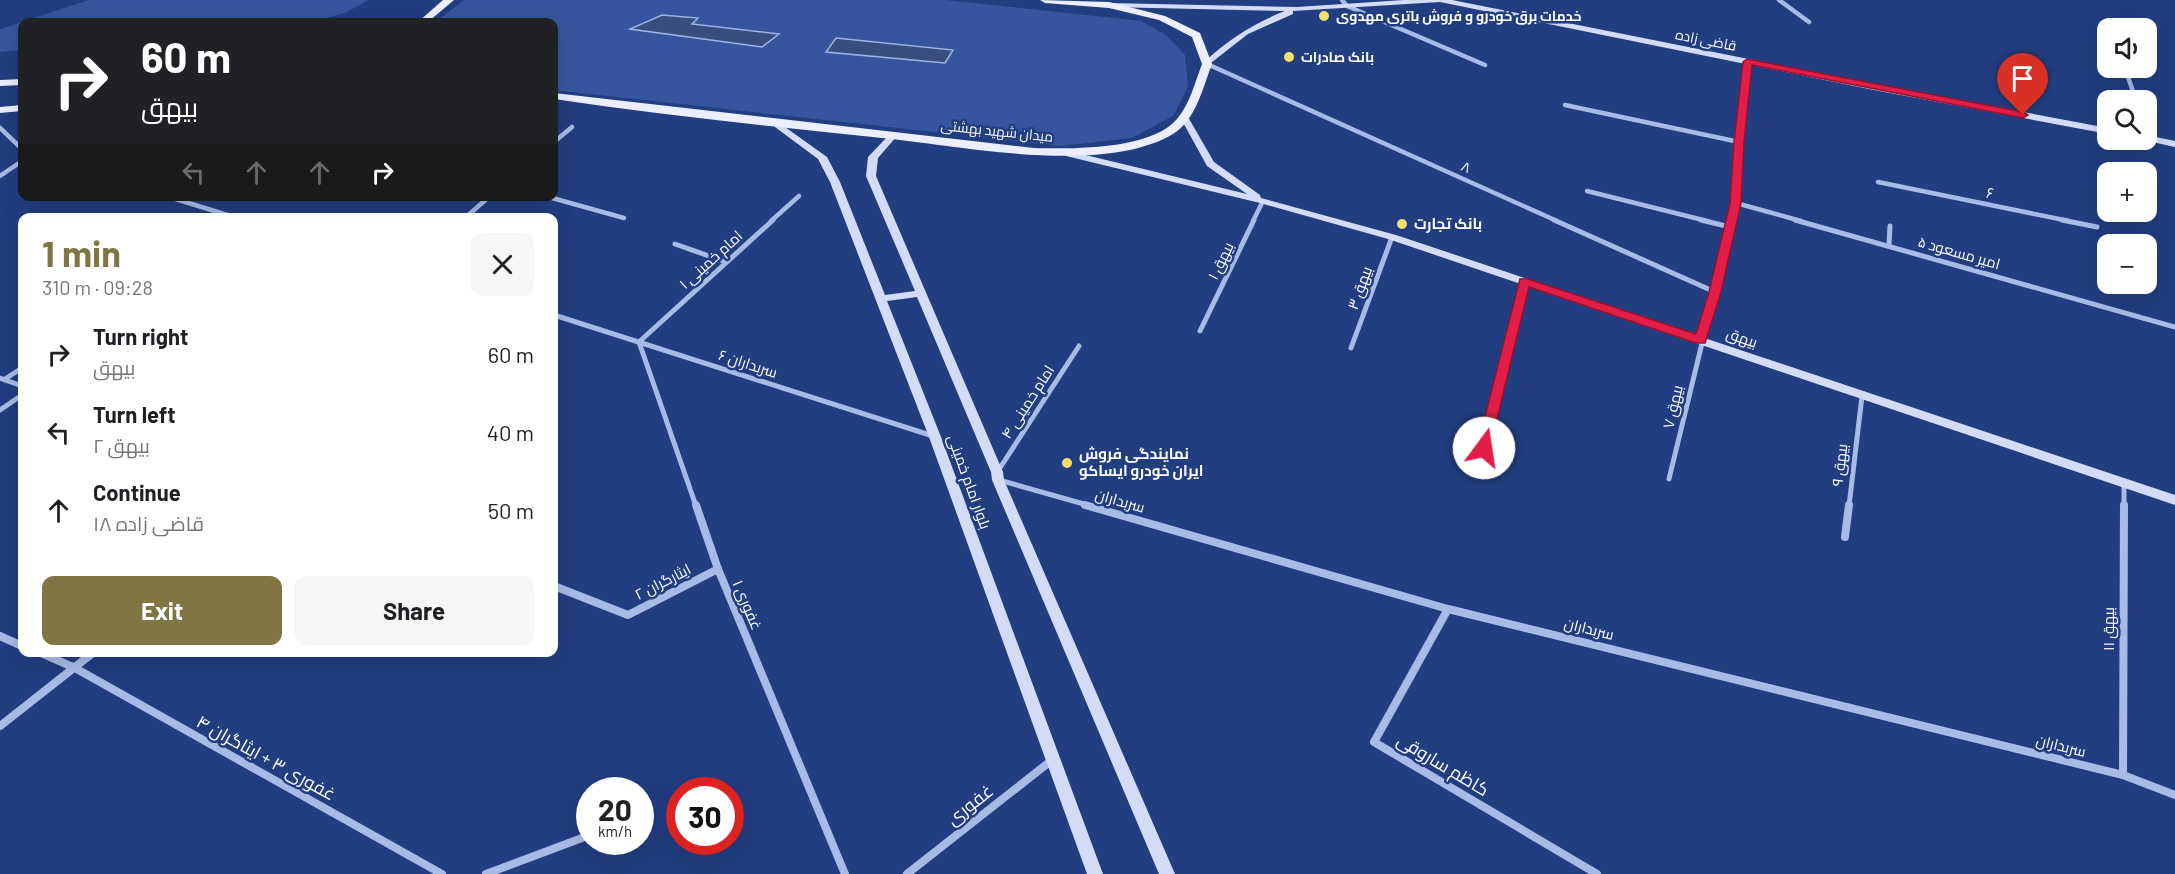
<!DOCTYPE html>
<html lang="en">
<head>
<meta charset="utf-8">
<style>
  :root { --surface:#fff; --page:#f6f6f6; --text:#202124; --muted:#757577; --accent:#7f7644 }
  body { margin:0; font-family:Barlow,Cairo,sans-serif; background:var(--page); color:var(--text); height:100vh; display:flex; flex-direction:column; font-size:22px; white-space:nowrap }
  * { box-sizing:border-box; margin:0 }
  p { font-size:20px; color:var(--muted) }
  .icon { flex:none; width:33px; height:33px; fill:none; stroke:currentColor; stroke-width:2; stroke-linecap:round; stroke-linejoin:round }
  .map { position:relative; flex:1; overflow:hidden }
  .details { position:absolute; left:18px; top:213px; width:540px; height:444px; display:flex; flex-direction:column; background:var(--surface); border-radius:12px; box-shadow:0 6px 24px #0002 }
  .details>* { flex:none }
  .banner { position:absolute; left:18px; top:18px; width:540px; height:183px; border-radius:12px; box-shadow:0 6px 24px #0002; background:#202124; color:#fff; overflow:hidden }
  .buttons { position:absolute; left:2097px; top:18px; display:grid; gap:12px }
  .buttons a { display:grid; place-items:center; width:60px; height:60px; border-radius:12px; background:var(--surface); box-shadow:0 6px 24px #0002; font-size:30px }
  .speed { position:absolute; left:576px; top:777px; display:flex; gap:12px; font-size:30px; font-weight:700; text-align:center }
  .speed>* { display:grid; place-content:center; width:78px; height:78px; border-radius:50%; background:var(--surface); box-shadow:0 6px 24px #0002; line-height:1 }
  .speed small { font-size:15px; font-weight:400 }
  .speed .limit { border:9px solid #d22; background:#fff; color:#111 }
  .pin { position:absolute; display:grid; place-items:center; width:51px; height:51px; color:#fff; margin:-62px -26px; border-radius:50% 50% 50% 0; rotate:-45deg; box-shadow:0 0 6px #0007 }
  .pin .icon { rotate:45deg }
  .me { position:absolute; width:66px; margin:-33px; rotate:14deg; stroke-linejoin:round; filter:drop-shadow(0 0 4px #0008) }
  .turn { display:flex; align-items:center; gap:21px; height:126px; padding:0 24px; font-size:27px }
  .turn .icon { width:78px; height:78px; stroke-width:2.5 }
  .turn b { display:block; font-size:42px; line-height:51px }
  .lanes { display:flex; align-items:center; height:57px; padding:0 24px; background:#0003; justify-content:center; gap:30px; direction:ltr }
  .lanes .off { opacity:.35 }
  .round { display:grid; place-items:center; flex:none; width:63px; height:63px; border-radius:12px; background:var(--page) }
  .headline { display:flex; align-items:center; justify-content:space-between; height:102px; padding:0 24px }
  h1 { font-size:36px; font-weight:700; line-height:45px; color:var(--accent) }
  .primary-button { display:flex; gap:12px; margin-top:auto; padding:12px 24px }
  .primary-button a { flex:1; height:69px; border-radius:12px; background:var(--accent); color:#fff; font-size:24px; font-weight:700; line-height:69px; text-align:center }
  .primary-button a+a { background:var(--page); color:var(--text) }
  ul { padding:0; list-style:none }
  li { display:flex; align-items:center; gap:18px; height:78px; padding:0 24px }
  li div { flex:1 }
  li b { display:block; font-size:22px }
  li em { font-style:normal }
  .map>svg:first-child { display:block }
</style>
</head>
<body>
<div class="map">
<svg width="2175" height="874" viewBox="0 0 2175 874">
  <rect width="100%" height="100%" fill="#223d80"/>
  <g fill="#36559e" fill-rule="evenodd">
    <polygon points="89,0 369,0 345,13 311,22 22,22 22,50 0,52 0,29"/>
    <path d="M 464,0 L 946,0 L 1141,21 L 1166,35 L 1185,55 L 1188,86 L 1173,116 L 1132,138 L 1061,146 L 554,90 L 554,22 L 435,22 ZM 662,15 L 697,18 L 691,24 L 778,35 L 762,47 L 631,29 ZM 836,38 L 953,50 L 953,51 L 945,63 L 826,52 Z"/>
  </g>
  <g fill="#394e7f" stroke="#9cb4e8" stroke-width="1.5">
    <polygon points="662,15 698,18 692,24 779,34 762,47 630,29"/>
    <polygon points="836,38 953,50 945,63 826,52"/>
  </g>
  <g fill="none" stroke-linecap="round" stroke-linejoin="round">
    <g stroke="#a8bbe7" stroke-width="4.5">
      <polyline points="1342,0 1347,6 1485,65"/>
      <polyline points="1779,0 1809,22"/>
      <polyline points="1207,64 1557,221"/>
      <polyline points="2128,77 2136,100"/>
      <polyline points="1565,105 1739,142"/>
      <polyline points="0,128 22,149"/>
      <polyline points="554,142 572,127"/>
      <polyline points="0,176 22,161"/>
      <polyline points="1878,182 2069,221"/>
      <polyline points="1587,191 1707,221"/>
      <polyline points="166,196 237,218"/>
      <polyline points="545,196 624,218"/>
      <polyline points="1736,203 1801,221"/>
      <polyline points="465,218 490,196"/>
      <polyline points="771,221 799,196"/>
      <polyline points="1253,221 1263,201"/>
      <polyline points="1732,221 1736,203 1747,62"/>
    </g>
    <g stroke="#a8bbe7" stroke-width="5">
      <polyline points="1554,220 1715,292"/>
      <polyline points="1701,220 1730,227"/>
      <polyline points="1795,220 2175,327"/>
      <polyline points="2062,220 2097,227"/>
      <polyline points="675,244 726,262"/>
      <polyline points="1889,245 1890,226"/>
      <polyline points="554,315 933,436"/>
      <polyline points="1200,331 1254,220"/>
      <polyline points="1351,348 1392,237"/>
      <polyline points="0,378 22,386"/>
      <polyline points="5,379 22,368"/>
      <polyline points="0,410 22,395"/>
      <polyline points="1483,448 1524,282"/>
      <polyline points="998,471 1079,346"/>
      <polyline points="1669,479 1732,220"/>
      <polyline points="999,480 1091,506"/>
      <polyline points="696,506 639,342 773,220"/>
      <polyline points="1849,506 1862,396"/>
      <polyline points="2124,506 2124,482"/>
    </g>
    <g stroke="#a8bbe7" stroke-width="8">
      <polyline points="696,505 718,569 845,874"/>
      <polyline points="1085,505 1448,609 2123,775 2175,795"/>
      <polyline points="1845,537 1849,505"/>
      <polyline points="554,586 628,615 718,569"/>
      <polyline points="1448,609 1374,742 1597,874"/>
      <polyline points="0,636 22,646"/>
      <polyline points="39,652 75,668 442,874"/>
      <polyline points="0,726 94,652"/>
      <polyline points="2123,775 2124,505"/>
      <polyline points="640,816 648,813"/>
      <polyline points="486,874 590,835"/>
      <polyline points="907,874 1052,760"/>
    </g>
    <g fill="#d2dcf6" fill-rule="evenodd">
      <path d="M 1404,0 L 1452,0 L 1874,84 L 2108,128 L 2108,134 L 1874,90 L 1440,2 L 1293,11 L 1293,14 L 1248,34 L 1207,66 L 1203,64 L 1204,62 C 1229,39 1254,23 1285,11 L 1109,7 L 1105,5 L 1109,3 L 1297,7 Z"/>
      <polygon points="1184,114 1188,117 1214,162 1260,195 1261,198 1396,235 2175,495 2175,505 1388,239 1260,203 1066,156 1064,154 1069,151 1247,194 1207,166 1180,117"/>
      <polygon points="778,122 827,157 840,182 885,295 915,291 866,176 868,157 890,134 896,134 897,136 878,158 876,176 1003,472 1004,480 1175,874 1159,874 992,480 991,472 917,297 887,301 941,437 1103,874 1087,874 929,437 830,182 818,159 775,127 775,123"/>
      <polygon points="2146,135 2175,141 2175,147 2143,140 2146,140"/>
    </g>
    <g fill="#eaeefd" fill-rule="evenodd">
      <polygon points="443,0 454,0 428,22 418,22"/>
      <path d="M 1040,0 L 1109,2 L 1165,16 L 1200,33 L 1212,64 C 1203,87 1196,120 1173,134 C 1102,176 962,146 882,138 C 773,127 663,115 554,99 L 554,93 L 1034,148 C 1072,149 1151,150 1177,119 C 1190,104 1195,82 1202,64 L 1192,37 L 1159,20 L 1109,8 L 1045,3 Z"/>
      <polygon points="22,79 22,85 0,86 0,80"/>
      <polygon points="22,105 22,111 0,113 0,107"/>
    </g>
  </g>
  <polygon fill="#e11d48" stroke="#92132f" stroke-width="1.5" points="1747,59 2023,112 2028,115 2023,118 1752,65 1744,142 1741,203 1721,292 1705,343 1696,343 1529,287 1490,448 1488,451 1479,451 1477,448 1520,279 1528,279 1696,334 1709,292 1730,203 1734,142 1743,62"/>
  <g fill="#f3df6a" stroke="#223d80" stroke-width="2">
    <circle cx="1324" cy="16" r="6"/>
    <circle cx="1289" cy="57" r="6"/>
    <circle cx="1402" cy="224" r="6"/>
    <circle cx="1067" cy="463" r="6"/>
  </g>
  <g text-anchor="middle" stroke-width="5" stroke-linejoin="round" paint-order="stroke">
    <g font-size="14" font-weight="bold" fill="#fff" stroke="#223d80" text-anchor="start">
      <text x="1336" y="21">خدمات برق خودرو و فروش باتری مهدوی</text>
      <text x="1301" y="62">بانک صادرات</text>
    </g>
    <g font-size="14" fill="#fff" stroke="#223d80">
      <text transform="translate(1706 40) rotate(11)" y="5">قاضی زاده</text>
      <text transform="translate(997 131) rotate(6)" y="5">میدان شهید بهشتی</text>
      <text transform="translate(1466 167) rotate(24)" y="5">۸</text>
    </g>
    <g font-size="15" fill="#fff" stroke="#223d80">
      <text transform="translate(1990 193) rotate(12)" y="5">۶</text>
      <text transform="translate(1959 253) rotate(16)" y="5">امیر مسعود ۵</text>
      <text transform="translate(711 260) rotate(-42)" y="5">امام خمینی ۱</text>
      <text transform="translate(1221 261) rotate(-64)" y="5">بیهق ۱</text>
      <text transform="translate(1360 288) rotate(-70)" y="5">بیهق ۳</text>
      <text transform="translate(1742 338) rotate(19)" y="5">بیهق</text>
      <text transform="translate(748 364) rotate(18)" y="5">سربداران ۶</text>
      <text transform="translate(1028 402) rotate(-57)" y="5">امام خمینی ۴</text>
      <text transform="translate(1673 407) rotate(-77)" y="5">بیهق ۷</text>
      <text transform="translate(1840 465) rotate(-83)" y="5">بیهق ۹</text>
      <text transform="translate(969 482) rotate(70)" y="5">بلوار امام خمینی</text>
      <text transform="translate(1120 501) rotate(16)" y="5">سربداران</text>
      <text transform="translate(663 582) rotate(-27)" y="5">ایثارگران ۲</text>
      <text transform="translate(747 605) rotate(67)" y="5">غفوری ۱</text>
      <text transform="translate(1589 629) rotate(14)" y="5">سربداران</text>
      <text transform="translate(2109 629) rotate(-90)" y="5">بیهق ۱۱</text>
      <text transform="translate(2061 746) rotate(14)" y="5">سربداران</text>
    </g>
    <g font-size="15" font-weight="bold" fill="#fff" stroke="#223d80" text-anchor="start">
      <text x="1414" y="229">بانک تجارت</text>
      <text x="1079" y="459">نمایندگی فروش<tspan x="1079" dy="17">ایران خودرو ایساکو</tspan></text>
    </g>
    <g font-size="18" fill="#fff" stroke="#223d80">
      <text transform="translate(266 758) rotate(29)" y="6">غفوری ۳ + ایثاگران ۴</text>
      <text transform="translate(1443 765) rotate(31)" y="6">کاظم ساروقی</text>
      <text transform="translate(970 805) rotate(-38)" y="6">غفوری</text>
    </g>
  </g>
</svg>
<div class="buttons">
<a><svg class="icon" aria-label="sound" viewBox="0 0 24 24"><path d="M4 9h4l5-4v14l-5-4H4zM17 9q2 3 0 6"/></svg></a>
<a><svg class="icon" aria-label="search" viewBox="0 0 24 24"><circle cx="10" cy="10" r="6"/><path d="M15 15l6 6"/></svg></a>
<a>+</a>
<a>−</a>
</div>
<div class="speed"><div>20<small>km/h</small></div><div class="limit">30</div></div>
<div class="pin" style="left:2023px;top:115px;background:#d93025"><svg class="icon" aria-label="arrive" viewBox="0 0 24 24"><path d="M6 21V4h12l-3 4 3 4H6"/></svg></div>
<svg class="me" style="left:1484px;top:448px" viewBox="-20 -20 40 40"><circle r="19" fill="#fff"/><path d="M0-13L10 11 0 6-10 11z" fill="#e11d48"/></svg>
<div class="banner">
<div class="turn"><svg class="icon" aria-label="right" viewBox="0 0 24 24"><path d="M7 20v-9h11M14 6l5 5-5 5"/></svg><div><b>60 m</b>بیهق</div></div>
<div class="lanes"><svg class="icon off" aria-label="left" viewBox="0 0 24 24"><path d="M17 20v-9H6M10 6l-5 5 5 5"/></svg><svg class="icon off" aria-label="ahead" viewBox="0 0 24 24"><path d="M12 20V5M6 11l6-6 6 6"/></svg><svg class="icon off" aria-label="ahead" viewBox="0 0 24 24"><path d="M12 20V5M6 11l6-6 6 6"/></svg><svg class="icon" aria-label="right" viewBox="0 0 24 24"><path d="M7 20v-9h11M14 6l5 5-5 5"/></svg></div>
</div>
<section class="details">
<div class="headline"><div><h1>1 min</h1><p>310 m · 09:28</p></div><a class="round"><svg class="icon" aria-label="close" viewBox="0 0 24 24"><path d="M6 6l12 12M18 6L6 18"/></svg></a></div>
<ul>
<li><svg class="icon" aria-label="right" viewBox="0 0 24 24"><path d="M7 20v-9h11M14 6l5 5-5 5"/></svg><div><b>Turn right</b><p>بیهق</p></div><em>60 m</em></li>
<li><svg class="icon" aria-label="left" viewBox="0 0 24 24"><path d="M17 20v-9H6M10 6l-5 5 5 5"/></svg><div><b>Turn left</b><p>بیهق ۲</p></div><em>40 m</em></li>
<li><svg class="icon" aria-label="ahead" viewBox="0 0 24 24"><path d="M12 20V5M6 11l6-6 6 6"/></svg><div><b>Continue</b><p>قاضی زاده ۱۸</p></div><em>50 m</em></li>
</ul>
<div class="primary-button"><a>Exit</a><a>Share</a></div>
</section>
</div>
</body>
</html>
